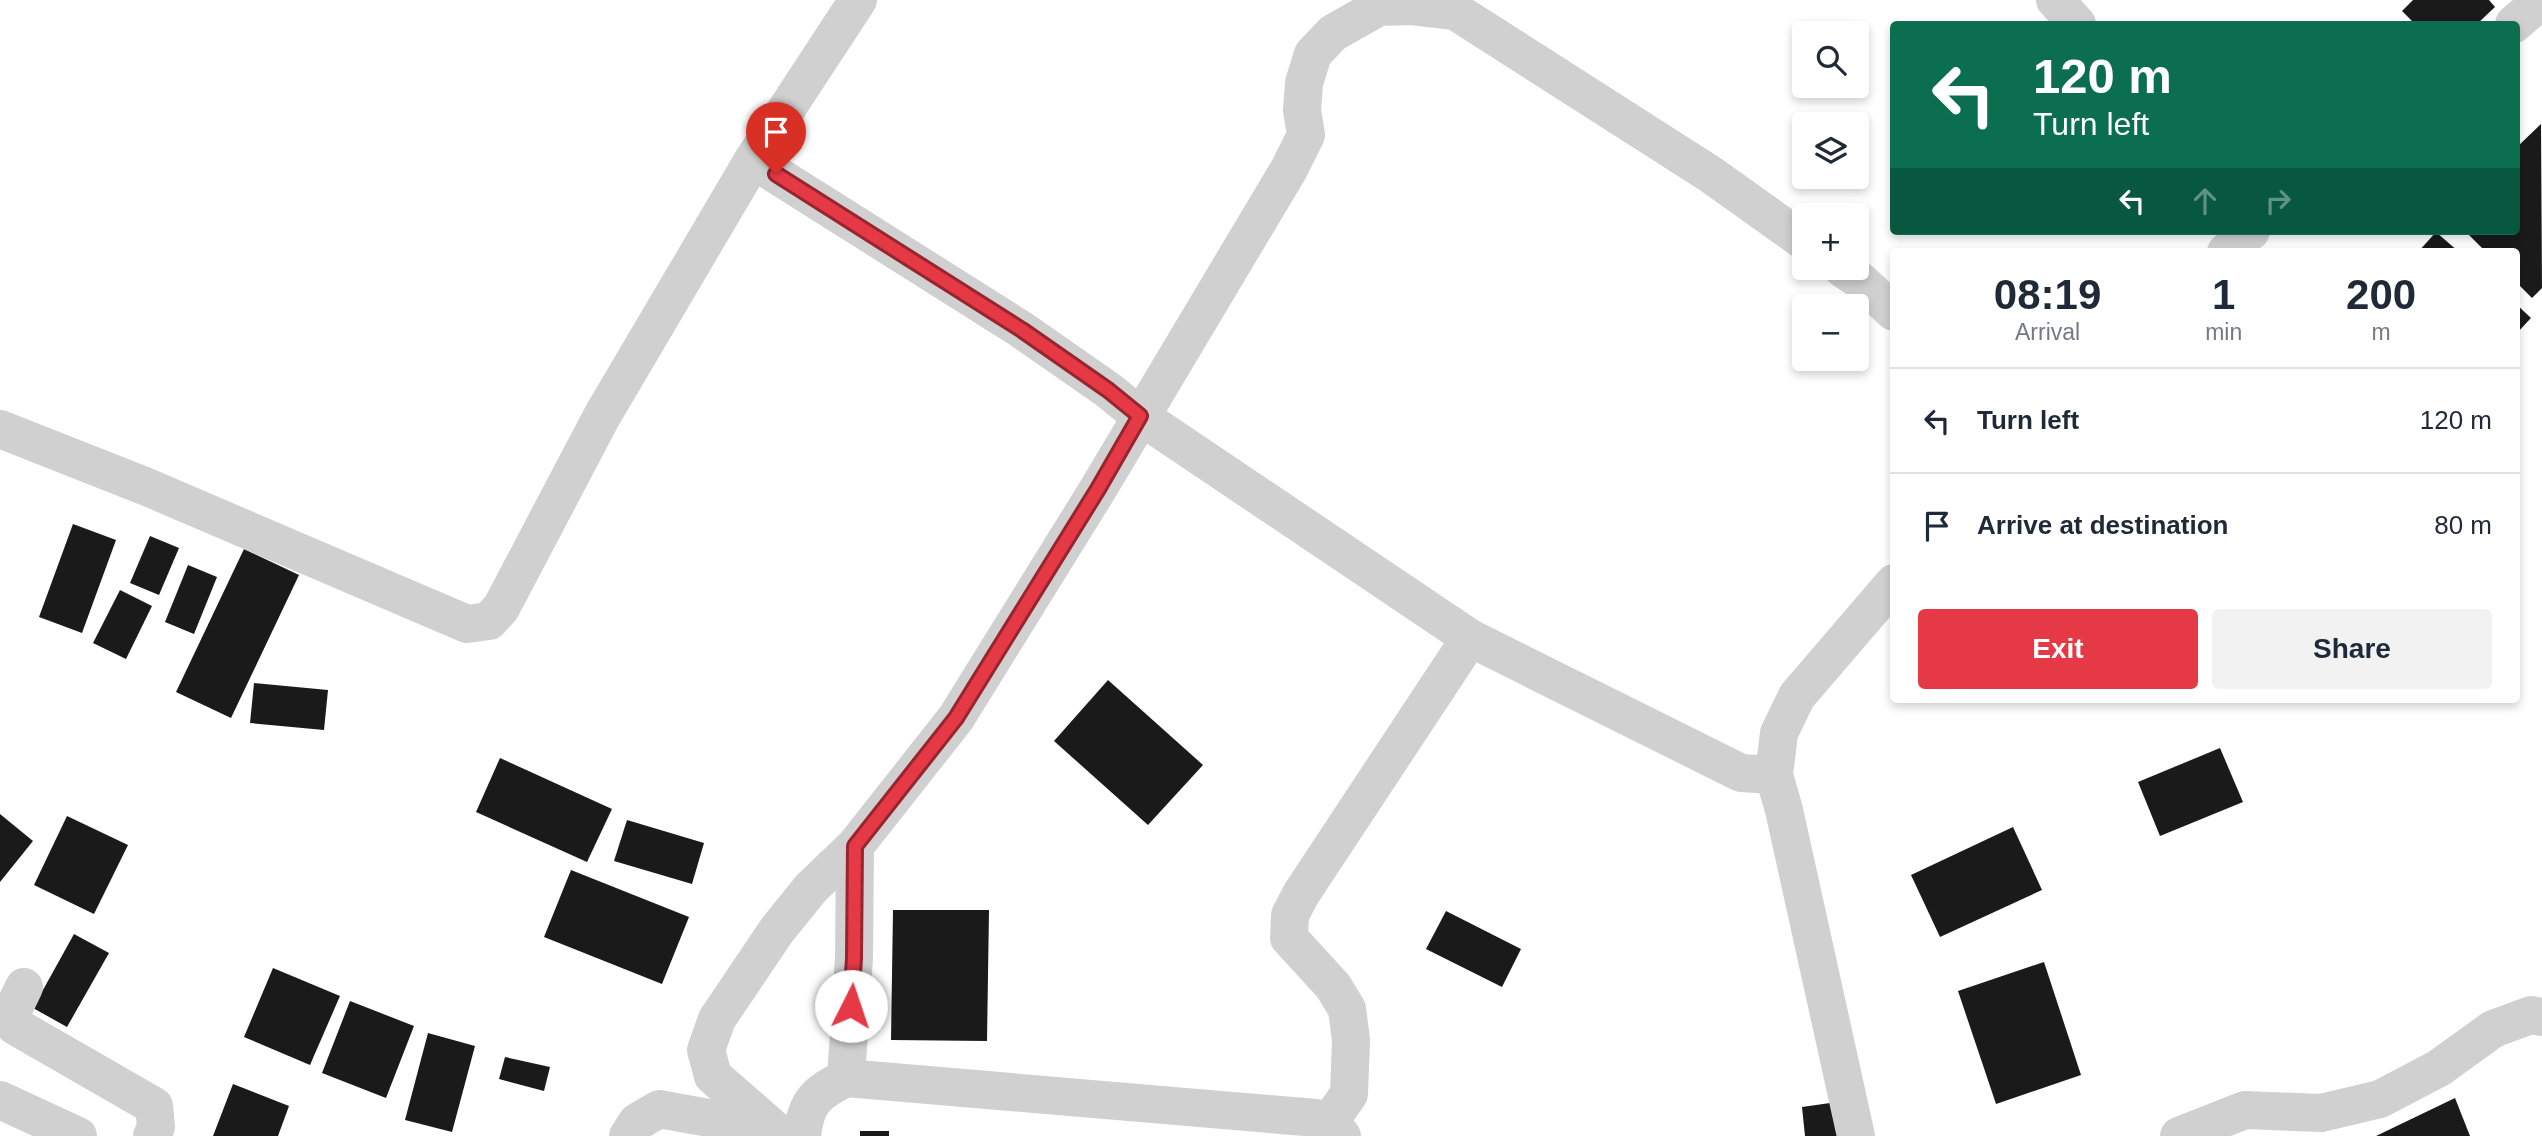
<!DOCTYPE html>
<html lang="en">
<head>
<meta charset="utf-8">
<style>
  :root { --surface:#fff; --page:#f2f2f3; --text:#1f2937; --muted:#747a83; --line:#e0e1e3; --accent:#e63946 }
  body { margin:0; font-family:Helvetica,sans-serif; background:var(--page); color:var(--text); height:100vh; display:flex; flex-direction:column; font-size:26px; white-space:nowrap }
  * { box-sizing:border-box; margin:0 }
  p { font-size:23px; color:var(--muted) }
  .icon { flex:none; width:38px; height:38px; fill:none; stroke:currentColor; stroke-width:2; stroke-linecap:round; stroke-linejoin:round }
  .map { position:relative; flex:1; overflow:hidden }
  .details { position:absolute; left:1890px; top:248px; width:630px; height:455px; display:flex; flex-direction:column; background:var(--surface); border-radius:7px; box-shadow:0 4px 10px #0003 }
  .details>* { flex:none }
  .guide { position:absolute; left:1890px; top:21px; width:630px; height:214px; border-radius:7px; box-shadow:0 4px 10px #0003; background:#0b6e4f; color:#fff; overflow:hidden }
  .tools { position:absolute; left:1792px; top:21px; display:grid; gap:14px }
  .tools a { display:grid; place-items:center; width:77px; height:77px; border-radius:7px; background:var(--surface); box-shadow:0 4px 10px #0003; font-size:35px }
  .pin { position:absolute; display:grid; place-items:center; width:60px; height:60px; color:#fff; margin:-72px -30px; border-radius:50% 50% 50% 0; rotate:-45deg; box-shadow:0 0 7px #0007 }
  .pin .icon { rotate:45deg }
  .me { position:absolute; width:77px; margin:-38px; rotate:4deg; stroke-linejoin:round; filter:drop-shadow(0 0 5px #0008) }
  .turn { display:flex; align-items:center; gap:24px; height:147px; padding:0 28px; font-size:32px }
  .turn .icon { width:91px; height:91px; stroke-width:2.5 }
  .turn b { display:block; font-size:49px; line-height:60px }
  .lanes { display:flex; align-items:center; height:66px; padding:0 28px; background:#0003; justify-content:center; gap:35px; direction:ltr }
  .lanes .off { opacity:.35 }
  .eta { display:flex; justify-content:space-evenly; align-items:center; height:119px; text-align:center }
  .eta b { font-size:42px; font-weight:800; line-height:49px }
  .cta { display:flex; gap:14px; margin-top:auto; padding:14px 28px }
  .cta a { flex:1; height:80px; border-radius:7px; background:var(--accent); color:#fff; font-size:28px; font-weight:800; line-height:80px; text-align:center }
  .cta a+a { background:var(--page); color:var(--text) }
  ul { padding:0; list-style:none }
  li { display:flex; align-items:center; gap:21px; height:105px; padding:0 28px; border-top:2px solid var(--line) }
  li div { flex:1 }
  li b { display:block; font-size:26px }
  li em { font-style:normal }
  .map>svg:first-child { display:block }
</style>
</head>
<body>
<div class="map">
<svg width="2542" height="1136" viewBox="0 0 2542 1136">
  <rect width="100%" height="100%" fill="#fff"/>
  <g fill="#1a1a1a">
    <polygon points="2413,0 2489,0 2495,7 2477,24 2415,24 2402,11"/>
    <polygon points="2541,124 2542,288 2532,298 2516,282 2516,252 2486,252 2465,231 2516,231 2516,148"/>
    <polygon points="2436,232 2459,252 2418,252"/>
    <polygon points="2516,304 2531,318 2516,334"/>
    <polygon points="73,524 116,540 82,633 39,617"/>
    <polygon points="150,536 179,548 159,595 130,583"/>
    <polygon points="244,549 299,575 231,718 176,692"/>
    <polygon points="188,565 217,577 194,634 165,622"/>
    <polygon points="120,590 152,606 126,659 93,643"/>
    <polygon points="1108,680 1203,765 1148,825 1054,741"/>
    <polygon points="254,683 328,690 324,730 250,723"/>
    <polygon points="2220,748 2243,802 2160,836 2138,782"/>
    <polygon points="500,758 612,809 587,862 476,812"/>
    <polygon points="0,814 33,841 0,882"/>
    <polygon points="67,816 128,845 94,914 34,885"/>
    <polygon points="627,820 704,843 692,884 614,861"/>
    <polygon points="2013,827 2042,890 1940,937 1911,875"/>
    <polygon points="571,870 689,917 662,984 544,937"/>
    <polygon points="893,910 989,910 987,1041 891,1040"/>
    <polygon points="1446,911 1521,949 1502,987 1426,949"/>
    <polygon points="74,934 109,953 67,1027 33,1008"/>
    <polygon points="2044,962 2081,1075 1996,1104 1958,991"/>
    <polygon points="273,968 340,996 310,1065 244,1037"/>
    <polygon points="350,1001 414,1026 386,1098 322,1073"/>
    <polygon points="428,1033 475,1046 452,1132 405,1120"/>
    <polygon points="505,1057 550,1067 544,1091 499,1079"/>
    <polygon points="233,1084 289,1106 278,1136 213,1136"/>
    <polygon points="2455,1098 2470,1136 2376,1136"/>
    <polygon points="1837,1102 1841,1136 1805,1136 1802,1107"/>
    <rect x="860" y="1131" width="29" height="5"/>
  </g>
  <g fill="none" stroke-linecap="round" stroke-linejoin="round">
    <g stroke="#d0d0d0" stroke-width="38">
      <polyline points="2055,0 2077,24"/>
      <polyline points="2514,24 2542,0"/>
      <polyline points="753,160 1022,330 1108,390 1140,416 1470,638 1741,773 1774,775"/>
      <polyline points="2226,252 2251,231"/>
      <polyline points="1842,268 1858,279 1894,312"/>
      <polyline points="0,429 147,487 467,624 489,621 501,608 602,416 753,160 858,0"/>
      <polyline points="24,987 11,1014 15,1026 154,1106 156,1127 152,1136"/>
      <polyline points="846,1078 854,958 855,846"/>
      <polyline points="0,1100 78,1136"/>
      <polyline points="1330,1121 1349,1094 1351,1040 1347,1009 1333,986 1289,938 1290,915 1301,894 1470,638"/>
      <polyline points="628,1136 637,1122 659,1109 775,1130"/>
      <polyline points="786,1136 775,1130 713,1076 706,1050 717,1019 777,930 811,888 855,846 956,718 1098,489 1289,169 1306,135 1302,110 1304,83 1313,54 1333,33 1379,7 1411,6 1455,11 1710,174 1804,241"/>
      <path d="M 802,1136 C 806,1101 816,1093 846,1078 L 1316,1118 L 1330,1121 L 1342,1136"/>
      <polyline points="1856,1136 1784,810 1774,775 1779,733 1797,696 1894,583"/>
      <polyline points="2179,1136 2245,1110 2321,1113 2380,1099 2439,1068 2493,1029 2531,1015 2542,1017"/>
    </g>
  </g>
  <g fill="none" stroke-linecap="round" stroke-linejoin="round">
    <g stroke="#96252e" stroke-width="18">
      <polyline id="route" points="776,174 1022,330 1108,390 1140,416 1098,489 956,718 855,846 854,958 851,1006"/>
    </g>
    <use href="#route" stroke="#e63946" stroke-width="12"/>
  </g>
</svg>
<div class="tools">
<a><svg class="icon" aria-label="search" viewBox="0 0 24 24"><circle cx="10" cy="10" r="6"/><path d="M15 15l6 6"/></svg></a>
<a><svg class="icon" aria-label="layers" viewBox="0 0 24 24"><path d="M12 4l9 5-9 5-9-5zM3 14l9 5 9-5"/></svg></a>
<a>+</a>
<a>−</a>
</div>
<div class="pin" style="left:776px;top:174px;background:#d93025"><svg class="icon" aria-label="arrive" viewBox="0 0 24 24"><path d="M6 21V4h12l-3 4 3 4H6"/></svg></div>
<svg class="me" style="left:851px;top:1006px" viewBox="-20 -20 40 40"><circle r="19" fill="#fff"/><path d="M0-13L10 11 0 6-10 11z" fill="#e63946"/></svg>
<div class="guide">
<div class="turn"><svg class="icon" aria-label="left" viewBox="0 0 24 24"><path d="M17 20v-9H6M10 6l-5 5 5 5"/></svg><div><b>120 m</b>Turn left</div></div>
<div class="lanes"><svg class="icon" aria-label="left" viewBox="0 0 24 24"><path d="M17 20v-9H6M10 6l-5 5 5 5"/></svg><svg class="icon off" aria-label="ahead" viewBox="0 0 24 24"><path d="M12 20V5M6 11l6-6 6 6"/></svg><svg class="icon off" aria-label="right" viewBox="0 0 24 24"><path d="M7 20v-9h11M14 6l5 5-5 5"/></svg></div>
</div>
<section class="details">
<div class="eta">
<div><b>08:19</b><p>Arrival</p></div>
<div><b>1</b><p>min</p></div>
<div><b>200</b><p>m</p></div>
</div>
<ul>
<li><svg class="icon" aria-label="left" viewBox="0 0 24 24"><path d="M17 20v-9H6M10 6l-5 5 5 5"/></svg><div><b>Turn left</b></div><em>120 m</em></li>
<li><svg class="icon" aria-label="arrive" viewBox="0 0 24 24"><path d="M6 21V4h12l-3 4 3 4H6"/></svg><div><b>Arrive at destination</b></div><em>80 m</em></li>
</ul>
<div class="cta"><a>Exit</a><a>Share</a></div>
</section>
</div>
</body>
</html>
